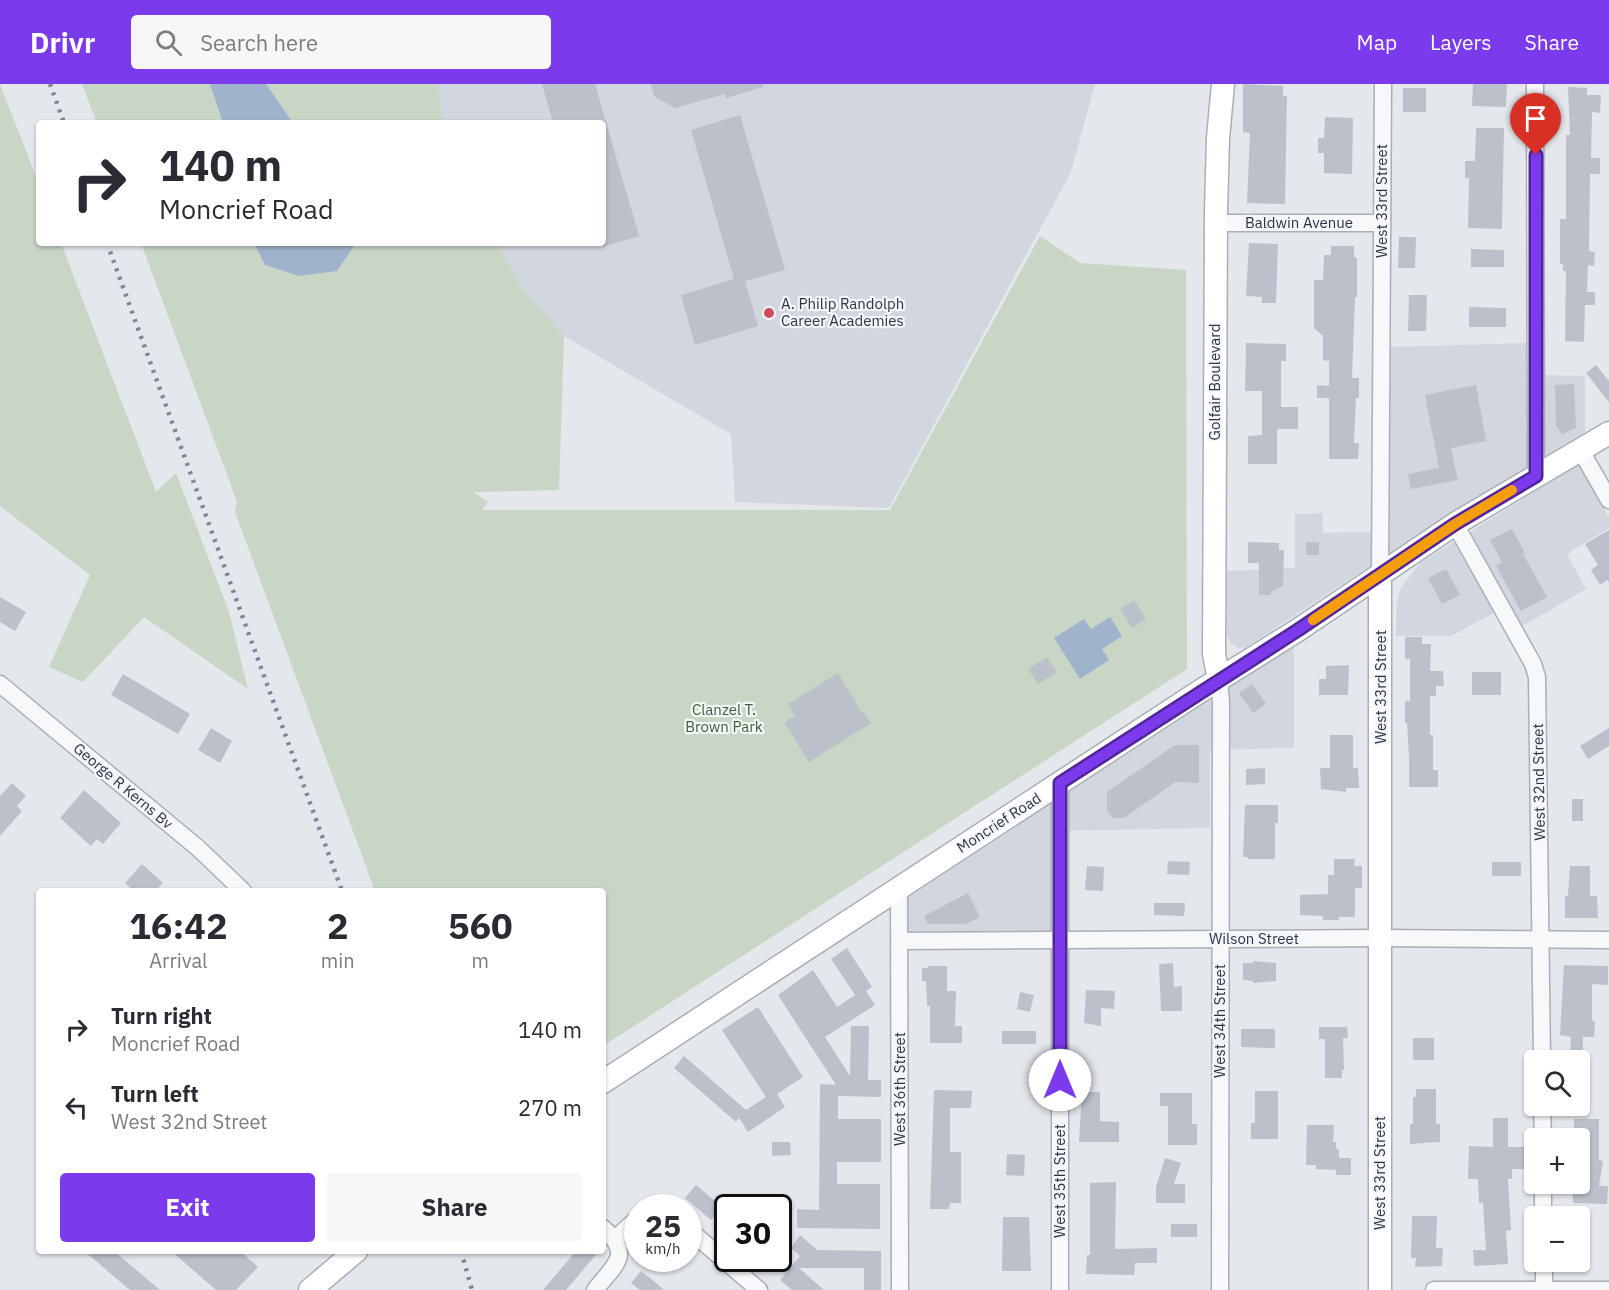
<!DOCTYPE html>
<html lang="en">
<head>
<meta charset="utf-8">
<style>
  :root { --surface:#fff; --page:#f7f7f7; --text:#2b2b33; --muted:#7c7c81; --accent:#7c3aed }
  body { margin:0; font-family:"IBM Plex Sans",sans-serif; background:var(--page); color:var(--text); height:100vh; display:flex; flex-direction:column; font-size:22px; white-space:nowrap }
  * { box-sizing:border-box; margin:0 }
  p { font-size:20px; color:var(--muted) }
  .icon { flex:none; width:33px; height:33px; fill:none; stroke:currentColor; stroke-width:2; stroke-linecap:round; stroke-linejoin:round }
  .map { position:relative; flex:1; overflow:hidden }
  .panel { position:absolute; left:36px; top:804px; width:570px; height:366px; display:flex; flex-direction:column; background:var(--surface); border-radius:6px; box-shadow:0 2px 4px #0004 }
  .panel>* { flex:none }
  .banner { position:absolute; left:36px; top:36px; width:570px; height:126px; border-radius:6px; box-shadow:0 2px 4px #0004; background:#fff; color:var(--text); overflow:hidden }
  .fabs { position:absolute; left:1524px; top:966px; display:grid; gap:12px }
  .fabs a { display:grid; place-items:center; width:66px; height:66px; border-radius:6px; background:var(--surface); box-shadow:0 2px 4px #0004; font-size:30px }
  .speed { position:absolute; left:624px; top:1110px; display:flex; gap:12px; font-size:30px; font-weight:700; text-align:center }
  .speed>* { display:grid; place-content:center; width:78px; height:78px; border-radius:50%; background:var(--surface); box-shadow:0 2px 4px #0004; line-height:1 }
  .speed small { font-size:15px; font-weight:400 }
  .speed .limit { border:3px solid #111; border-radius:9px; background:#fff; color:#111 }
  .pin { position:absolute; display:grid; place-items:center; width:51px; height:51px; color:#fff; margin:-62px -26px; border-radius:50% 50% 50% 0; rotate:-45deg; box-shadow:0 0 6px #0007 }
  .pin .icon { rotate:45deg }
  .me { position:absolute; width:66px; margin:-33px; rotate:0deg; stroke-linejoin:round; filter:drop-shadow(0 0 4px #0008) }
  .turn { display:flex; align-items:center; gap:21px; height:126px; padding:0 24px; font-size:27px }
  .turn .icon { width:78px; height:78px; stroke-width:2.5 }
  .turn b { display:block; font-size:42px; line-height:51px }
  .eta { display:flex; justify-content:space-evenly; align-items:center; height:102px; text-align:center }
  .eta b { font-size:36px; font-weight:700; line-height:42px }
  .button { display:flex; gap:12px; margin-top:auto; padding:12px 24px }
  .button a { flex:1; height:69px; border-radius:6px; background:var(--accent); color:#fff; font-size:24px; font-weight:700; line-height:69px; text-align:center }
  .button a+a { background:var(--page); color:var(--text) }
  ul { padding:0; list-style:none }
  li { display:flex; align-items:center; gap:18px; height:78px; padding:0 24px }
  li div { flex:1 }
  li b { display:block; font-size:22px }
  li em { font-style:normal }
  header { display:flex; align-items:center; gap:36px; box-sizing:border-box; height:84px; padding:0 30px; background:var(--accent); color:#fff }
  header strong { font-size:28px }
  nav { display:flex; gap:33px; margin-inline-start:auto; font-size:21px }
  .search { width:420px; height:54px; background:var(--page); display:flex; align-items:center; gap:15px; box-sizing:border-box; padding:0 21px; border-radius:6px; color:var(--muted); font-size:22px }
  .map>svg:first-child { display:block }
</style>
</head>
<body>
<header>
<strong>Drivr</strong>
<div class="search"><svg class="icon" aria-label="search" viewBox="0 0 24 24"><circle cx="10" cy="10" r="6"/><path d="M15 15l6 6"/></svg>Search here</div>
<nav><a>Map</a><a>Layers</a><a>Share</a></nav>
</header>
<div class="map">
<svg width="1609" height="1206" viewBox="0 0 1609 1206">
  <rect width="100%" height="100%" fill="#e4e7ec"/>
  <g fill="#d2d6de">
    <polygon points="439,0 1095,0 1071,88 889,424 735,418 731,350 564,252 523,205 496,159 603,159 603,39 442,39"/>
    <polygon points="1528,259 1528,291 1585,292 1585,348 1389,469 1245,564 1238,564 1230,558 1227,551 1227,487 1295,484 1295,430 1323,429 1323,449 1388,447 1389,263"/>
    <polygon points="1579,380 1609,434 1609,444 1567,470 1586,505 1509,550 1496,528 1451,552 1396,552 1397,517 1400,505 1420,479"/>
    <polygon points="1294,561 1294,664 1210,666 1210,744 1052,747 1051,850 891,852 891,825"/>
  </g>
  <g fill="#c9d6c5">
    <polygon points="0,0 39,100 39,159 61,159 156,408 176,389 229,528 248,605 144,533 83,598 49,583 90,491 0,422"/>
    <polygon points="82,0 439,0 442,39 97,39"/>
    <polygon points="1040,152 1080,179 1186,186 1187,585 603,962 603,807 375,807 235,428 237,415 236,415 141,159 496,159 523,205 564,252 559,406 473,408 488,418 482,426 890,426"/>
  </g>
  <g fill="#9fb4cc">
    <polygon points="210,0 266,0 293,39 223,39"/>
    <polygon points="254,159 356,159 337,187 299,192 265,181"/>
    <polygon points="1110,533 1122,552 1102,565 1109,576 1080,595 1054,554 1084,535 1091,545"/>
  </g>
  <g fill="#bbc0ca">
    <polygon points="542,0 595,0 639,152 603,163 604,39 553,39"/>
    <polygon points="651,0 763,0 763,3 726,14 725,10 675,24 654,12"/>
    <polygon points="1243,0 1283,2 1283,12 1287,12 1285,120 1247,119 1250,49 1243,48"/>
    <polygon points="1473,0 1507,0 1506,23 1472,22"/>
    <polygon points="1568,3 1587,4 1587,11 1601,11 1600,29 1592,28 1591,74 1600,74 1600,90 1590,90 1589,167 1595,168 1594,182 1588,181 1587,208 1595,208 1595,221 1585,221 1584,258 1565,257 1566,187 1563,187 1563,180 1560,180 1560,135 1566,135 1566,51 1570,51"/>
    <rect x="1403" y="4" width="23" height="24"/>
    <polygon points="740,31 785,186 745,197 758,242 695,261 681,211 734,195 691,46"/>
    <polygon points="1325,33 1353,34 1352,90 1324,89 1324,69 1318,69 1318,54 1324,54"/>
    <polygon points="1476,44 1504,44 1502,145 1468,144 1469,94 1465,94 1465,77 1475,77"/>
    <polygon points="1399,153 1416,153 1415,184 1398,184"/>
    <polygon points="1249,159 1278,160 1276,219 1262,219 1262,213 1246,212"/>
    <polygon points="1331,162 1354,162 1354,173 1357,174 1357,213 1355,213 1352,294 1359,294 1359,314 1356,314 1354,359 1359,359 1358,375 1329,375 1329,314 1317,314 1317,301 1329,302 1329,277 1323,276 1323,252 1314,244 1314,196 1323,196 1324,171 1331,171"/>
    <polygon points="1471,165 1504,166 1504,183 1471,183"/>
    <polygon points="1409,211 1427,211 1426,247 1408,247"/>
    <polygon points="1469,223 1506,224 1506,243 1469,243"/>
    <polygon points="1246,259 1286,260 1286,277 1281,277 1281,323 1298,323 1298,345 1277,345 1277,380 1248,380 1248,352 1262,351 1262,307 1245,307"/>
    <polygon points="1596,281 1609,297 1609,318 1586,289"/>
    <polygon points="1574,300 1576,344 1562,350 1556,342 1555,301"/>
    <polygon points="1476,301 1486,357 1451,364 1458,396 1411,405 1408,390 1439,384 1425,311"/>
    <polygon points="1512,445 1525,469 1523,470 1547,513 1521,527 1496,482 1502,478 1490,456"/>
    <polygon points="1609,446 1609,499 1607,496 1600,501 1591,486 1598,481 1585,460"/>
    <polygon points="1248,458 1279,459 1279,466 1284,466 1283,502 1271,508 1271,511 1259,511 1259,479 1248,479"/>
    <rect x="1306" y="458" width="13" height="13"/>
    <polygon points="1446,485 1460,511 1442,520 1428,494"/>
    <polygon points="0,513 26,528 15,547 0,538"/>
    <polygon points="1134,516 1146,535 1132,544 1120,525"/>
    <polygon points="1405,553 1422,553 1422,560 1431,560 1430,587 1443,587 1444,602 1436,602 1436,612 1430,612 1430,651 1433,651 1433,686 1438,686 1438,703 1409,703 1409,674 1407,639 1405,639 1405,617 1410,617 1410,575 1405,575"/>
    <polygon points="1047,573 1057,588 1038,600 1028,585"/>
    <polygon points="1349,581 1348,611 1319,611 1319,595 1326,595 1326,582"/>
    <rect x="1472" y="588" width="29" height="23"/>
    <polygon points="838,589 862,629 864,628 871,639 809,678 784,638 795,632 788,620"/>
    <polygon points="123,590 190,630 178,650 111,611"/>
    <polygon points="1252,600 1266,620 1253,629 1239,609"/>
    <polygon points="211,644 232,657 220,679 198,666"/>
    <polygon points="1609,644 1609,662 1588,675 1580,662"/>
    <polygon points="1330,651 1353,651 1353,684 1358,684 1359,704 1346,704 1346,708 1321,705 1320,684 1330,684"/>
    <polygon points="1175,661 1199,661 1199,699 1175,698 1124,734 1113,734 1107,726 1107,708"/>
    <polygon points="1265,684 1265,700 1246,701 1246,685"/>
    <polygon points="12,699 26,712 17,722 22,727 0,752 0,712"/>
    <polygon points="84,706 121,739 103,760 97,755 91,762 60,734"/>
    <rect x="1572" y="715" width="11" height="22"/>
    <polygon points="1245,721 1278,721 1278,739 1275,739 1275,775 1248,775 1248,773 1243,773"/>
    <polygon points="1334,775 1355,775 1354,782 1362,782 1362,804 1355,804 1355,833 1339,833 1339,836 1323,836 1323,832 1300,831 1300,811 1328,810 1328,791 1334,791"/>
    <polygon points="1168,777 1190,778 1189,791 1167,790"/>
    <rect x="1492" y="778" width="29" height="14"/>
    <polygon points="142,780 163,799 155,807 134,807 125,799"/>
    <polygon points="1087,782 1104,783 1103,807 1085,806"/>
    <polygon points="1570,782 1590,782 1590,812 1597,812 1598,834 1565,834 1565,812 1568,812"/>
    <polygon points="968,809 980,833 966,840 928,840 924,832"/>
    <polygon points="1154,819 1185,819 1184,832 1154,831"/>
    <polygon points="847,864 872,903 866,907 875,921 825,953 850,992 851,942 869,942 868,996 881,996 881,1013 838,1012 838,1035 881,1035 881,1078 837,1078 837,1100 880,1100 880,1145 797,1144 797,1125 819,1126 820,1000 836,1001 778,911 813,886 837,923 855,911 831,875"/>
    <polygon points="1253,877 1276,879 1276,897 1253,899 1253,897 1243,896 1243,879 1253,879"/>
    <polygon points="1173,879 1174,903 1182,902 1182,927 1161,927 1159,880"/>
    <polygon points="1564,881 1608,882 1608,901 1592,900 1592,937 1595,937 1594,953 1583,953 1583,976 1570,976 1571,953 1560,951"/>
    <polygon points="928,882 947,882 947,907 956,907 955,942 962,942 962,959 930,959 930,922 927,922 926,897 922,897 922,884 928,884"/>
    <polygon points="1086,906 1115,907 1114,925 1101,924 1101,942 1084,939"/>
    <polygon points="1020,908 1034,911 1030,928 1017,925"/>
    <polygon points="758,923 803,993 777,1010 785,1023 748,1048 739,1034 736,1038 674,984 684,972 746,1026 766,1013 722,946"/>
    <polygon points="1319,943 1347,943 1348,954 1343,954 1344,986 1342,986 1342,994 1325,994 1325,955 1319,955"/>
    <polygon points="1241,945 1275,945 1275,964 1241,963"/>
    <rect x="1002" y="947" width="34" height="13"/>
    <rect x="1413" y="954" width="21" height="22"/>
    <polygon points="1416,1005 1436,1005 1436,1040 1440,1040 1440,1058 1410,1060 1410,1040 1413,1040 1413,1013 1416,1013"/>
    <polygon points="934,1006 972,1007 971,1024 950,1024 950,1068 961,1068 961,1119 950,1119 949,1125 930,1125"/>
    <polygon points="1255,1007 1278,1007 1278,1055 1251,1055 1251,1039 1255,1039"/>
    <polygon points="1082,1008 1100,1008 1100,1037 1119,1038 1119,1058 1079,1058"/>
    <polygon points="1160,1009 1192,1009 1192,1040 1197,1040 1197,1061 1168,1061 1168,1022 1160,1022"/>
    <polygon points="1493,1034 1508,1034 1508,1063 1525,1063 1525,1085 1512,1085 1512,1095 1508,1095 1511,1146 1506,1147 1508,1180 1474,1182 1473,1166 1486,1166 1483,1119 1479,1119 1478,1095 1468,1095 1469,1062 1493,1063"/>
    <polygon points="1574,1035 1599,1035 1599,1076 1603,1077 1599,1102 1608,1102 1607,1120 1573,1119 1573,1102 1580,1102 1580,1054 1574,1054"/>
    <polygon points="1307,1041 1334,1041 1333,1058 1336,1058 1336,1065 1339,1065 1339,1074 1351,1074 1351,1091 1336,1091 1336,1086 1316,1085 1316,1081 1306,1081"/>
    <polygon points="772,1058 790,1058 791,1071 772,1072"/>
    <polygon points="1007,1070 1025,1071 1024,1092 1006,1091"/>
    <polygon points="1165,1074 1181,1079 1174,1100 1185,1100 1185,1119 1156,1119 1156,1103"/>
    <polygon points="1116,1098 1115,1165 1157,1164 1157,1179 1135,1179 1134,1191 1086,1190 1087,1171 1090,1171 1090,1099"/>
    <polygon points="696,1101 722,1123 711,1136 685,1114"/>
    <polygon points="1412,1132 1437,1132 1436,1164 1443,1164 1442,1182 1415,1183 1416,1174 1411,1174"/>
    <polygon points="1003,1133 1029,1133 1031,1187 1002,1187"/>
    <rect x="1171" y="1140" width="26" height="13"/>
    <polygon points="800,1151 817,1166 881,1167 881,1206 864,1206 864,1184 799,1184 824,1206 792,1206 780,1196 800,1172 791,1164"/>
    <polygon points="84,1167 114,1167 160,1206 130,1206"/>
    <polygon points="171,1167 240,1167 258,1183 236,1206 216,1206"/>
    <polygon points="576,1167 599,1167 566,1206 543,1206"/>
    <polygon points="641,1187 655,1198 664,1206 640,1206 631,1199"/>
  </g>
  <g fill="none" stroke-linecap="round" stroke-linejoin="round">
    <g stroke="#a9aeb7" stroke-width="19">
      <g id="street">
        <polyline points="1535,0 1536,392"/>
        <polyline points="1216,139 1381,139"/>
        <polyline points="1580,365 1609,416"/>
        <polyline points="1455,440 1533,580 1537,593 1542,976"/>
        <polyline points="1380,491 1383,0"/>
        <polyline points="1219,596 1221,618 1220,1206"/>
        <polyline points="0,600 198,764 243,807"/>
        <polyline points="1060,699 1060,1206"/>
        <polyline points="899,805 900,1206"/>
        <polyline points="900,857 1381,854 1609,856"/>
        <polyline points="1542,1022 1543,1054"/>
        <polyline points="1543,1100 1543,1132"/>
        <polyline points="688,1145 759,1206"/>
        <polyline points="615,1155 638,1134"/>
        <polyline points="1544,1178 1544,1206"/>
        <path d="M 595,1206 C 614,1181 634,1171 603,1144"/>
        <polyline points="1434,1206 1609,1206"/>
      </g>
    </g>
    <g stroke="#a9aeb7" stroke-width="25">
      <g id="secondary">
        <polyline points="1380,491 1380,1206"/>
        <polyline points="1219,596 1214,570 1216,128 1218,54 1223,0"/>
        <polyline points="603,998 1202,606 1298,546 1455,440 1609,349"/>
        <polyline points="310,1206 356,1167"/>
      </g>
    </g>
    <use href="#street" stroke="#f7f8fa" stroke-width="16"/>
    <use href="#secondary" stroke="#fff" stroke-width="22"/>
    <g stroke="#7d8696" stroke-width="4.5" stroke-dasharray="3 6" stroke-linecap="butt">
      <polyline points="50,0 64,39"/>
      <polyline points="107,159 342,807"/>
      <polyline points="461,1167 472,1206"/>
    </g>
  </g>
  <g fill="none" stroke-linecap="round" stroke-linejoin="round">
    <g stroke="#51269a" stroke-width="15">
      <polyline id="route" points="1060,996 1060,699 1298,546 1455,440 1536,392 1536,71"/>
    </g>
    <use href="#route" stroke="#7c3aed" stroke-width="10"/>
    <polyline stroke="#f59e0b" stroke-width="10" points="1313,536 1455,440 1512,406"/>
  </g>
  <circle fill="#d1495b" stroke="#f4f6f9" stroke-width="2" cx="769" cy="229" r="6"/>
  <g text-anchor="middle" stroke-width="4.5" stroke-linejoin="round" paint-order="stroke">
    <g font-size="15" fill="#2b3445" stroke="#f4f6f9">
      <text transform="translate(1382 117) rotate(-90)" y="5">West 33rd Street</text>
      <text x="1299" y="144">Baldwin Avenue</text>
      <text transform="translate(1215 298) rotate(-90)" y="5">Golfair Boulevard</text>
      <text transform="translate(1381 603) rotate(-90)" y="5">West 33rd Street</text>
      <text transform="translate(1539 698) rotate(-91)" y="5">West 32nd Street</text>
      <text transform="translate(123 702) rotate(40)" y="5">George R Kerns Bv</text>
      <text transform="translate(999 739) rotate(-33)" y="5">Moncrief Road</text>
      <text x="1254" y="860">Wilson Street</text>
      <text transform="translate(1220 937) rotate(-90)" y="5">West 34th Street</text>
      <text transform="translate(900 1005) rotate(-90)" y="5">West 36th Street</text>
      <text transform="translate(1380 1089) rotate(-90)" y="5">West 33rd Street</text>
      <text transform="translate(1060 1097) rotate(-90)" y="5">West 35th Street</text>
    </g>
    <g font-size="15" fill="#2b3445" stroke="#f4f6f9" text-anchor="start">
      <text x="781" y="225">A. Philip Randolph<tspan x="781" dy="17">Career Academies</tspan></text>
    </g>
    <g font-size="15" fill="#3f6138" stroke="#f4f6f9">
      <text x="724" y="631">Clanzel T.<tspan x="724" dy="17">Brown Park</tspan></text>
    </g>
  </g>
</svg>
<div class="fabs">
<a><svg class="icon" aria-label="search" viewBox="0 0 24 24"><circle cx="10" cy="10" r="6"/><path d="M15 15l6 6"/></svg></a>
<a>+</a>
<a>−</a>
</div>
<div class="speed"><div>25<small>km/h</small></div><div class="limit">30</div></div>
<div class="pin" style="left:1536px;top:71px;background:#d93025"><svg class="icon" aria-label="arrive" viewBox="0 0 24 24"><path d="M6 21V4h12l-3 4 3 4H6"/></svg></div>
<svg class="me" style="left:1060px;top:996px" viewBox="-20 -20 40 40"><circle r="19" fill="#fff"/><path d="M0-13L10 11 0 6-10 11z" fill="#7c3aed"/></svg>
<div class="banner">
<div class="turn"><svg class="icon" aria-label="right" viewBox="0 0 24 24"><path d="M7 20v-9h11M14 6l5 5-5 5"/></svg><div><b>140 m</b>Moncrief Road</div></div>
</div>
<section class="panel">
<div class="eta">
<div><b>16:42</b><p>Arrival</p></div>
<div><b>2</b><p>min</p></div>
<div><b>560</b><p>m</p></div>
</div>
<ul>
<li><svg class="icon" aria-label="right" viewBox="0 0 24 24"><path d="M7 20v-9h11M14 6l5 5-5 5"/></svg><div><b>Turn right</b><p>Moncrief Road</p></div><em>140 m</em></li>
<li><svg class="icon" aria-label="left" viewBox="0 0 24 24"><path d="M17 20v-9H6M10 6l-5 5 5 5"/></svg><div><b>Turn left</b><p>West 32nd Street</p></div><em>270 m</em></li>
</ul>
<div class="button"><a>Exit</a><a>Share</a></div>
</section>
</div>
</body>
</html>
